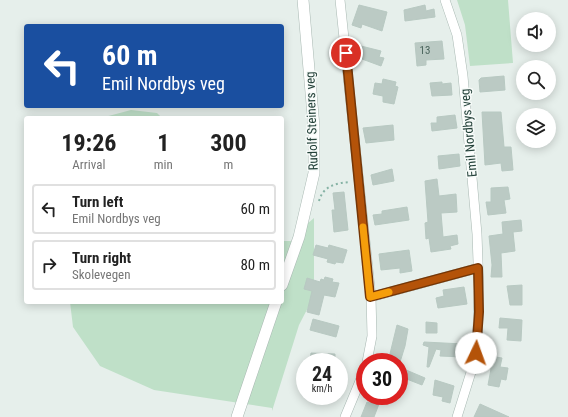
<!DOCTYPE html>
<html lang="en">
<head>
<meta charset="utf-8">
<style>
  :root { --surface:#fff; --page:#f6f6f6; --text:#222; --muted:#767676; --line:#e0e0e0 }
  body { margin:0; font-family:"Roboto Condensed",sans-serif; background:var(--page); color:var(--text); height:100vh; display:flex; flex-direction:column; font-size:15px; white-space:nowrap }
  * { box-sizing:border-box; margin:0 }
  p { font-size:13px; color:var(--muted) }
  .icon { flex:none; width:22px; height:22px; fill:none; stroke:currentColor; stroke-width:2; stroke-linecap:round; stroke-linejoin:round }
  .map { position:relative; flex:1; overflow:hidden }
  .drawer { position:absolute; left:24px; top:116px; width:260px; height:188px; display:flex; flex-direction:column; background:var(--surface); border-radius:4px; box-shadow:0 2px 10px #0003 }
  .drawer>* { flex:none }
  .hud { position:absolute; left:24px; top:24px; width:260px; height:84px; border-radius:4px; box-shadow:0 2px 10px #0003; background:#1a4fa0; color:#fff; overflow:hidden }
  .controls { position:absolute; left:516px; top:12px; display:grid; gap:8px }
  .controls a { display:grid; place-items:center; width:40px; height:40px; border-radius:50%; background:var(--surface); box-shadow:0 2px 10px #0003; font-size:20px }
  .speed { position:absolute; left:296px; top:353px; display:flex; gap:8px; font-size:20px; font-weight:700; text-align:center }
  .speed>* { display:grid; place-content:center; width:52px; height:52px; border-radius:50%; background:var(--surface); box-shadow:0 2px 10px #0003; line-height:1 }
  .speed small { font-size:10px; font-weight:400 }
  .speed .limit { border:6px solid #d22; background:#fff; color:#111 }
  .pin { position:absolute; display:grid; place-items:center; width:34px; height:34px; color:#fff; margin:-17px; border:2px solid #fff; border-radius:50%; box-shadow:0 1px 4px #0007 }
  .me { position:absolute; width:44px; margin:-22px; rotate:3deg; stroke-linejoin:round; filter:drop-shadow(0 0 3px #0008) }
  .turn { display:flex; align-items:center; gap:14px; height:84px; padding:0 12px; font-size:18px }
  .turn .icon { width:52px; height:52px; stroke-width:2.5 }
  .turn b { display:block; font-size:28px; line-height:34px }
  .eta { display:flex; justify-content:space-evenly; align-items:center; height:68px; text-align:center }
  .eta b { font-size:24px; font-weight:700; line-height:28px }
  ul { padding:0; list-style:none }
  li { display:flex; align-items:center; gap:12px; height:50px; margin:0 8px 6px; padding:0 4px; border:2px solid var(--line); border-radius:4px }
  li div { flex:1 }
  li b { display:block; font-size:15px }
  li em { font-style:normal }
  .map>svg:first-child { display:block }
</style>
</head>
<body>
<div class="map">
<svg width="568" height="417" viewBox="0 0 568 417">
  <rect width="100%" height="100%" fill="#e6efeb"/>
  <g fill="#bfe0c8">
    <polygon points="457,0 508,0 513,63 470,66 465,25"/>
    <polygon points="131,110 157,113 162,118 101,118"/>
    <polygon points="314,218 314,296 299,325 272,411 272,408 154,390 100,366 73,327 70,302 282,302 282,241 294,241 307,224"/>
  </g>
  <g fill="#bbcac4" stroke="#b8c9c2">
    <polygon points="359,5 387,12 382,31 362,24 361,28 352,25"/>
    <polygon points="425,5 426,11 434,9 435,17 405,21 404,10"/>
    <polygon points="442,41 444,59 426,60 426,65 417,66 415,43"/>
    <polygon points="361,46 381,51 379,57 384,58 381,66 362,59 363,54 358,53"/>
    <polygon points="504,76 505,90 480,92 479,80 481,78"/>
    <polygon points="383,79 396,82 395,86 398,87 394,104 383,102 383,96 373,94 375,83 382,84"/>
    <polygon points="442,82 442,84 451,83 452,95 432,96 430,83"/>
    <polygon points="482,112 501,112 504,147 511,147 513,170 502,171 501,163 485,165"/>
    <polygon points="455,115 457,128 432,131 431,123 437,123 437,117"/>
    <polygon points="393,125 394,140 366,143 363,128"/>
    <polygon points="459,154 460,166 439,169 438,156"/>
    <polygon points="392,169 394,181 373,185 371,175"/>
    <polygon points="437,179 439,196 456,194 457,212 441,213 443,237 457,235 458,244 450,246 451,249 431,252 429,238 426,239 425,223 428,222 425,181"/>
    <polygon points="508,187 510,199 504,200 506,213 488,215 486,202 491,202 491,188"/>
    <polygon points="344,192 348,230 334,232 332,210 335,210 333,193"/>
    <polygon points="407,207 409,220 375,225 373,215 382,214 382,211"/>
    <polygon points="521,220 522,231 513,232 515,251 501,253 502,277 491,277 492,265 489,236 503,234 502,222"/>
    <polygon points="316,245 328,248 329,245 347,250 343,263 336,262 335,264 327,262 328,259 313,255"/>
    <polygon points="409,250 412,271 400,273 400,268 381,270 379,254"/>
    <polygon points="325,277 333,279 332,282 339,283 335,297 324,295 319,315 307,312 312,291 304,289 307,278 320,282 321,279 324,280"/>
    <polygon points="522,285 522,305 510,305 507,286"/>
    <polygon points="464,287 467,304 438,308 436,298 444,296 443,290"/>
    <polygon points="500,318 522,320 521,341 507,340 508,328 499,328"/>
    <polygon points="313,319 339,326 336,337 310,330"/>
    <polygon points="426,322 437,323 437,333 426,333"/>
    <polygon points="397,325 408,329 405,346 400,362 388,362"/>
    <polygon points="424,342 463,344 463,357 440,356 441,350 436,349 429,367 427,367 429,347 423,345"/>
    <polygon points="311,353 335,354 335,362 310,362"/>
    <polygon points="490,356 502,358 500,367 508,368 506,380 501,379 499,387 488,385 491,369 488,368"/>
    <polygon points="399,367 425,378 422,385 399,376"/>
    <polygon points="435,380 454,386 450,403 442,401 443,397 433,395"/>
    <polygon points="374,396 382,396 374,417 361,417 367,402 370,403"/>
    <polygon points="480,404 509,417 474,417"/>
  </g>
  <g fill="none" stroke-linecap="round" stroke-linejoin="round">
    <g stroke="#a8b8b2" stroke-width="10">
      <g id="minor">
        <polyline points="340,0 371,297 372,336 367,362"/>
        <polyline points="445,0 457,35 463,76 477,234 479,290 477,353 457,417"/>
        <polyline points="371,297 478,268"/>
        <polyline points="345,417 365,369"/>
      </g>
    </g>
    <g stroke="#a8b8b2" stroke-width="12">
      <g id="tertiary">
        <polyline points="282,285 299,237 314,173 314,127 303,0"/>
        <polyline points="237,417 276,302"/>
      </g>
    </g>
    <path stroke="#86b3a5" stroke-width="2" stroke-dasharray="2 3" stroke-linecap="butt" d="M 319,201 C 323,186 336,183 350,182"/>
    <use href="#minor" stroke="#fff" stroke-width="9"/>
    <use href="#tertiary" stroke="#fff" stroke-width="11"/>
  </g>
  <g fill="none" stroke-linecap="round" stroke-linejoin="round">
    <g stroke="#753606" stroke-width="10">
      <polyline id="route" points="346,53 370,297 478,268 479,312 476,353"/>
    </g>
    <use href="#route" stroke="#b45309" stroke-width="7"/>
    <polyline stroke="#f59e0b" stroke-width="7" points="363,227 370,297 389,292"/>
  </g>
  <g text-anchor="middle" stroke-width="3" stroke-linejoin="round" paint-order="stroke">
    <g font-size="11" fill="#4a645c">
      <text x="425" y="54">13</text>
    </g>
    <g font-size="13" fill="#24423a" stroke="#f7fbf9">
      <text transform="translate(311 121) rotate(-92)" y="5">Rudolf Steiners veg</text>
      <text transform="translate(468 133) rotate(-95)" y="5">Emil Nordbys veg</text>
    </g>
  </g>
</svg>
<div class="controls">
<a><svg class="icon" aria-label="sound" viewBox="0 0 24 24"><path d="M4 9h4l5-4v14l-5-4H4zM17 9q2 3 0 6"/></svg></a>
<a><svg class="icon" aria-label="search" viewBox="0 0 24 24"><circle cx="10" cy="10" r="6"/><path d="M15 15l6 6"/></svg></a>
<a><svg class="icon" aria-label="layers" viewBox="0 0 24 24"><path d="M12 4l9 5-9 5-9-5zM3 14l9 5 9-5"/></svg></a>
</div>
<div class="speed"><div>24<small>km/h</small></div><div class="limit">30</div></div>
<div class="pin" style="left:346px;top:53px;background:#d93025"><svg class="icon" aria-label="arrive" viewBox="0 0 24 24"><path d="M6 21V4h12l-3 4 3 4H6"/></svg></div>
<svg class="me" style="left:476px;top:353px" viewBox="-20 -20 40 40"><circle r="19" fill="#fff"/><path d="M0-13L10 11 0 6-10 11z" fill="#b45309"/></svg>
<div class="hud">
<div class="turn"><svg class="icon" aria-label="left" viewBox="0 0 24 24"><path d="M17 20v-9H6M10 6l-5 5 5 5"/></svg><div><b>60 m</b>Emil Nordbys veg</div></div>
</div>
<section class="drawer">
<div class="eta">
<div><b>19:26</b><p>Arrival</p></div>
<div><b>1</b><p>min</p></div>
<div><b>300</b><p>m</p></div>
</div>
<ul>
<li><svg class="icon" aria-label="left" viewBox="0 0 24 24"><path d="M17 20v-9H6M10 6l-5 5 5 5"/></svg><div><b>Turn left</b><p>Emil Nordbys veg</p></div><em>60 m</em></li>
<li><svg class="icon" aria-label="right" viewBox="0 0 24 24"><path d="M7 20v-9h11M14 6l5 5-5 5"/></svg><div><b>Turn right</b><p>Skolevegen</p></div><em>80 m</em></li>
</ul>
</section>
</div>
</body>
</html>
